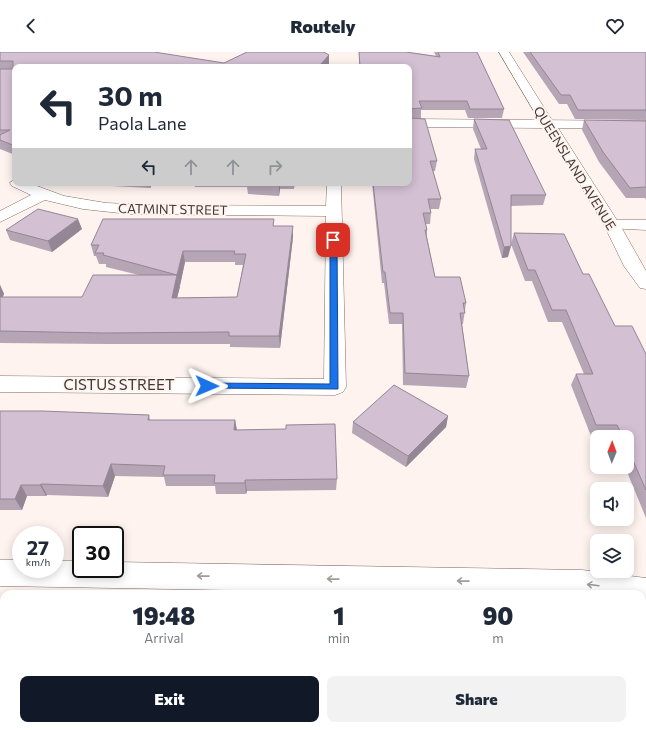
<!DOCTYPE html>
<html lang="en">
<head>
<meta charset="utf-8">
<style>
  :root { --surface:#fff; --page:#f2f2f3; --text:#1f2937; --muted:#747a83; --accent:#111827 }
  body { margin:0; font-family:Commissioner,sans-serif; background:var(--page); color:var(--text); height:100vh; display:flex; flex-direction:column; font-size:15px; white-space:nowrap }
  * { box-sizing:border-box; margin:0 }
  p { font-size:13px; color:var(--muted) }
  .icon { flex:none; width:22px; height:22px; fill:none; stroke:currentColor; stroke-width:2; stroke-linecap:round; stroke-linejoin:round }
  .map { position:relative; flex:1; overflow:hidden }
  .sheet { position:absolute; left:0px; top:538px; width:646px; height:140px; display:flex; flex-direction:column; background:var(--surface); border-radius:12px 12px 0 0; box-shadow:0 2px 10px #0003 }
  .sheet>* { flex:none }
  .top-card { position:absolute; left:12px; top:12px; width:400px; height:122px; border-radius:8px; box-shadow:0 2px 10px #0003; background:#fff; color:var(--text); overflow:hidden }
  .needle { width:26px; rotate:1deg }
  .buttons { position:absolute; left:590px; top:378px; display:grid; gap:8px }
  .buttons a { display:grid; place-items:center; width:44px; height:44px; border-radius:8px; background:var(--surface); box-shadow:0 2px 10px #0003; font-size:20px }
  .speed { position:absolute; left:12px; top:474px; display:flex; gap:8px; font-size:20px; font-weight:700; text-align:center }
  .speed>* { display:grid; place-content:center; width:52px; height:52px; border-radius:50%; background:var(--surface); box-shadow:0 2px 10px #0003; line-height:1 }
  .speed small { font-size:10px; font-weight:400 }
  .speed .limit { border:2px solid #111; border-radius:6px; background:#fff; color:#111 }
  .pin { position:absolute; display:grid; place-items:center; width:34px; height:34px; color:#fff; margin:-17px; border-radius:8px; box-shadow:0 2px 6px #0006 }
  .me { position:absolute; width:44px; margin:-22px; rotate:91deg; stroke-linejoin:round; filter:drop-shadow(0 0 3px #0008) }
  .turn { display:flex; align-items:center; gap:14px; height:84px; padding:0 20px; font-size:18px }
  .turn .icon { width:52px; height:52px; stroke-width:2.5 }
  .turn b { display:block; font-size:28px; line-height:34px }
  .lanes { display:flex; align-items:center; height:38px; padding:0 20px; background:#0003; justify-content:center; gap:20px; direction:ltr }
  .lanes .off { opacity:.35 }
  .eta { display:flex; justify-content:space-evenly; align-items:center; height:68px; text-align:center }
  .eta b { font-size:24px; font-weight:800; line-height:28px }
  .cta { display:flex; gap:8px; margin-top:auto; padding:8px 20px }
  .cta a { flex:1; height:46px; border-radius:8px; background:var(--accent); color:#fff; font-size:16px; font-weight:800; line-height:46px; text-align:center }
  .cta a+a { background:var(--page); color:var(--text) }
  header { display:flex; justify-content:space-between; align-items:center; height:52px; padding:0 20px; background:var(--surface); font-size:18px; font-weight:800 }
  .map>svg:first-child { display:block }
</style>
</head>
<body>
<header><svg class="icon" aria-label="back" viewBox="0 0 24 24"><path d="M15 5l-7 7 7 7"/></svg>Routely<svg class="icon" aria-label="heart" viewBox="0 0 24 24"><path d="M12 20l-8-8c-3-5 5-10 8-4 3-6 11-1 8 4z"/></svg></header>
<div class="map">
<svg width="646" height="678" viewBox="0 0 646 678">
  <rect width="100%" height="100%" fill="#fef3ef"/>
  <polygon fill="#d9efd2" points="0,667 4,668 4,674 198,674 288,678 0,678"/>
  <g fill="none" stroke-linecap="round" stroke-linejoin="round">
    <g stroke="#846c63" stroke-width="1">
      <g id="minor">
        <polygon points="499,0 509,0 555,73 554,76 544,76"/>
        <polygon points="15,127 15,131 29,131 64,144 106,151 152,153 326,154 327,131 341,131 346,335 343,340 335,343 0,340 0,324 324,327 326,164 129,162 83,157 45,148 0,170 0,159 31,143 12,134 10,131"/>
        <polygon points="612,168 646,168 646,178 606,176 604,173 606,170"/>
      </g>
    </g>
    <g stroke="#846c63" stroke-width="1">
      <g id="tertiary">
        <polygon points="409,67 646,69 646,77 558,76 620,173 646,219 646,237 640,236 624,214 604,173 553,87 545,76 409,75"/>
        <polygon points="0,508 21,508 21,517 55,517 55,509 81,509 81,517 115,517 115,510 582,518 646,526 646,552 642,552 642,542 460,542 0,534"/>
        <rect x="0" y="584" width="4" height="30"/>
        <polygon points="646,589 646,621 642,622 642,590"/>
      </g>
    </g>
    <g stroke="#9c918d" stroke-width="3.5" stroke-dasharray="4 4" stroke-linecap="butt">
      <polyline points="0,659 4,659"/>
      <polyline points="642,671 646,671"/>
    </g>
    <use href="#minor" fill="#fff" fill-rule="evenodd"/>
    <use href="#tertiary" fill="#fff" fill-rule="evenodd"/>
  </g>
  <g fill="#b5a5b5" fill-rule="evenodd">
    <polygon points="0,0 224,11 329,12 15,15 15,103 0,97"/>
    <polygon points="359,0 407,0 436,4 434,0 477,0 504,57 502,66 468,66 465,58 421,58 421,66 412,66 437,109 435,119 433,119 441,147 439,157 430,157 431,161 430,172 426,172 427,178 427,185 435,225 466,251 463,272 462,272 469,324 466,336 403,333 402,272 389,272 384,231 382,231 372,131 409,131 409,15 359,15"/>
    <polygon points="523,0 646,0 646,68 575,67 567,52 559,52"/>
    <polygon points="474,67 546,143 543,153 511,154 508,205 502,206 474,107 475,97 481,97 473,77"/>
    <polygon points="584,68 646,69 646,148 645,146 626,146 599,110 582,78"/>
    <polygon points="100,131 187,131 153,131 150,136 112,134"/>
    <polygon points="194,131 295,131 294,137 280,137 279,144 248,142 247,135 195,135"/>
    <path d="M 274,174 L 293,185 L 280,296 L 230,295 L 230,292 L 108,292 L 0,291 L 0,233 L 4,242 L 3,245 L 82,245 L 139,223 L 106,215 L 106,212 L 99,212 L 96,204 L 94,204 L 91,193 ZM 185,210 L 235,210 L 235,213 L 243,213 L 237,245 L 177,246 Z"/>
    <polygon points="82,177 52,200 10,188 6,178"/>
    <polygon points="514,181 583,222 615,274 646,302 646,466 625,415 627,415 627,385 591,384 571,333 576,322 584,322 562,270 548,270 532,229 525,229 511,192"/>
    <polygon points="0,359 149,363 150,368 235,368 237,378 337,427 336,438 247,439 246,442 216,442 215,434 166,434 164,425 115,424 108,445 47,443 46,444 27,444 22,458 0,458"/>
    <polygon points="448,364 446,375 406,415 352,381 353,370"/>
  </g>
  <g fill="#948694">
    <polygon points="329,3 329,12 326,15 318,15"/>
    <polygon points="149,131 153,131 150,136"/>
    <polygon points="279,131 280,131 280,137 279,144"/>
    <polygon points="78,167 82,177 52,200 48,189"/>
    <polygon points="293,174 293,185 280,296 279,284"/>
    <polygon points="511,194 508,205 502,206 504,195"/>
    <polygon points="183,199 185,210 180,234 177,223"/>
    <polygon points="177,223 180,235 174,257 172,246"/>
    <polygon points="0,233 4,242 0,249"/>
    <polygon points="448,364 446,375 406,415 408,404"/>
    <polygon points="235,368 237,379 234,378"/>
    <polygon points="111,412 115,424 108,445 103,434"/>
    <polygon points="245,428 247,439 246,442 245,431"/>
    <polygon points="41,432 47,443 46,444 40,433"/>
    <polygon points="21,433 27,444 22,458 15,447"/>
  </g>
  <g fill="#d3c0d3" stroke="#948694">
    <polygon points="0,0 154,0 224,11 247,0 324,0 329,3 318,15 15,15 15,94 0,88 0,83 10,78 0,78 0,17 13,17 13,9 0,9"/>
    <polygon points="359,0 406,0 440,5 438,0 477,0 504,57 470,57 467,49 419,49 422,56 409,57 409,15 360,15"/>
    <polygon points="530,0 646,0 646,58 578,58 570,43 561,43"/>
    <polygon points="409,66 425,67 437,109 430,109 441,147 428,147 431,161 423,161 427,178 425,178 435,225 460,225 466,251 463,251 465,261 460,261 469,324 405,321 403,261 390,261 385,220 383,220 373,131 409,131"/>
    <polygon points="474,67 509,68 546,143 511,143 511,194 504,195 475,97 487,97"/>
    <polygon points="584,68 646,69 646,135 630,136 603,100"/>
    <polygon points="247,131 279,131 278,133 247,132"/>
    <polygon points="38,157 78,167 48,189 6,178"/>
    <polygon points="103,167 274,167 273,174 293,174 279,284 229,284 229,280 104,281 0,279 0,245 82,245 93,223 177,223 172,246 237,245 246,202 234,202 235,199 183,199 177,223 103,203 104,201 95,201 99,193 91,193"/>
    <polygon points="514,181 564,182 583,222 589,222 615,274 632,274 646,302 646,438 627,395 627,385 623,385 617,373 596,373 576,322 593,322 566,258 552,258 535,218 528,218"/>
    <polygon points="394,333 448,364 408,404 353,370"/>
    <polygon points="0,359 42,359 149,363 148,368 235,368 234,378 286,377 286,373 335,372 337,427 245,428 245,431 214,431 215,423 163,423 165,414 111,412 103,434 41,432 40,433 21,433 15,447 0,447"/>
  </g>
  <defs><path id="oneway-shaft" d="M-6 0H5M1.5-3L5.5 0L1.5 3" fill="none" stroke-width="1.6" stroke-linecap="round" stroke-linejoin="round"/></defs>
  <g stroke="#a09b99">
    <use href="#oneway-shaft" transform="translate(203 524) rotate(-179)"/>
    <use href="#oneway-shaft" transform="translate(333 527) rotate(-179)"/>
    <use href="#oneway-shaft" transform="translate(463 529) rotate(-179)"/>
    <use href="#oneway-shaft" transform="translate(593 533) rotate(-173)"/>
  </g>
  <polygon fill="#1a73e8" stroke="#114b97" points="333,186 337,188 338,337 204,336 203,334 207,331 330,332 330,188"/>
  <g text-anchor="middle" stroke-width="4" stroke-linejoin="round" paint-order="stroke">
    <g font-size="13" fill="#423733" stroke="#fef3ef">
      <text transform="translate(575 116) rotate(58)" y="5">QUEENSLAND AVENUE</text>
      <text transform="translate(173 157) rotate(1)" y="5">CATMINT STREET</text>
    </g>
    <g font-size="15" fill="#423733" stroke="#fef3ef">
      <text x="119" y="338">CISTUS STREET</text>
    </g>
  </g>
</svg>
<div class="buttons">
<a><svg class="needle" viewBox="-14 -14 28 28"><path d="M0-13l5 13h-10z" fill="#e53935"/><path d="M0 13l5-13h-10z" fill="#747a83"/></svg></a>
<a><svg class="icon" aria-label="sound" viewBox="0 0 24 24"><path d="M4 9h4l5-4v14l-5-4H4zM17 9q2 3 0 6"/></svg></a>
<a><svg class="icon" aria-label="layers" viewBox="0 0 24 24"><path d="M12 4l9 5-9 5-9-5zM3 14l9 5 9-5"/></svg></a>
</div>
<div class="speed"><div>27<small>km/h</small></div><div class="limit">30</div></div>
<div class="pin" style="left:333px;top:188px;background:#d93025"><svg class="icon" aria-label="arrive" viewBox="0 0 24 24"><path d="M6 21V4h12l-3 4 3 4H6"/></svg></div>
<svg class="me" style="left:207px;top:334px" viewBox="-20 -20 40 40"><path d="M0-17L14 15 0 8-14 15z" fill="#1a73e8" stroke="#fff" stroke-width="4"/></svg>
<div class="top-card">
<div class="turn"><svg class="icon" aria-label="left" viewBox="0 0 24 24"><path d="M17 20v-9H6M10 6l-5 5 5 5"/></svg><div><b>30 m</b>Paola Lane</div></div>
<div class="lanes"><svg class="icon" aria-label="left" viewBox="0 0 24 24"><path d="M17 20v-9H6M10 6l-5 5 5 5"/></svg><svg class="icon off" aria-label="ahead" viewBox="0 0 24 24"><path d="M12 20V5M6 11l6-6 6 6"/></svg><svg class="icon off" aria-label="ahead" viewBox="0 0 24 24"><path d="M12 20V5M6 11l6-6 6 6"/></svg><svg class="icon off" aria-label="right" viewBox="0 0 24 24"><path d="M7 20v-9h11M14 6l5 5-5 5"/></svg></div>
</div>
<section class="sheet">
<div class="eta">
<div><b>19:48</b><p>Arrival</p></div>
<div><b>1</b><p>min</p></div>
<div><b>90</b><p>m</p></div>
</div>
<div class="cta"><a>Exit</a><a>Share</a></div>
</section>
</div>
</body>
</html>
